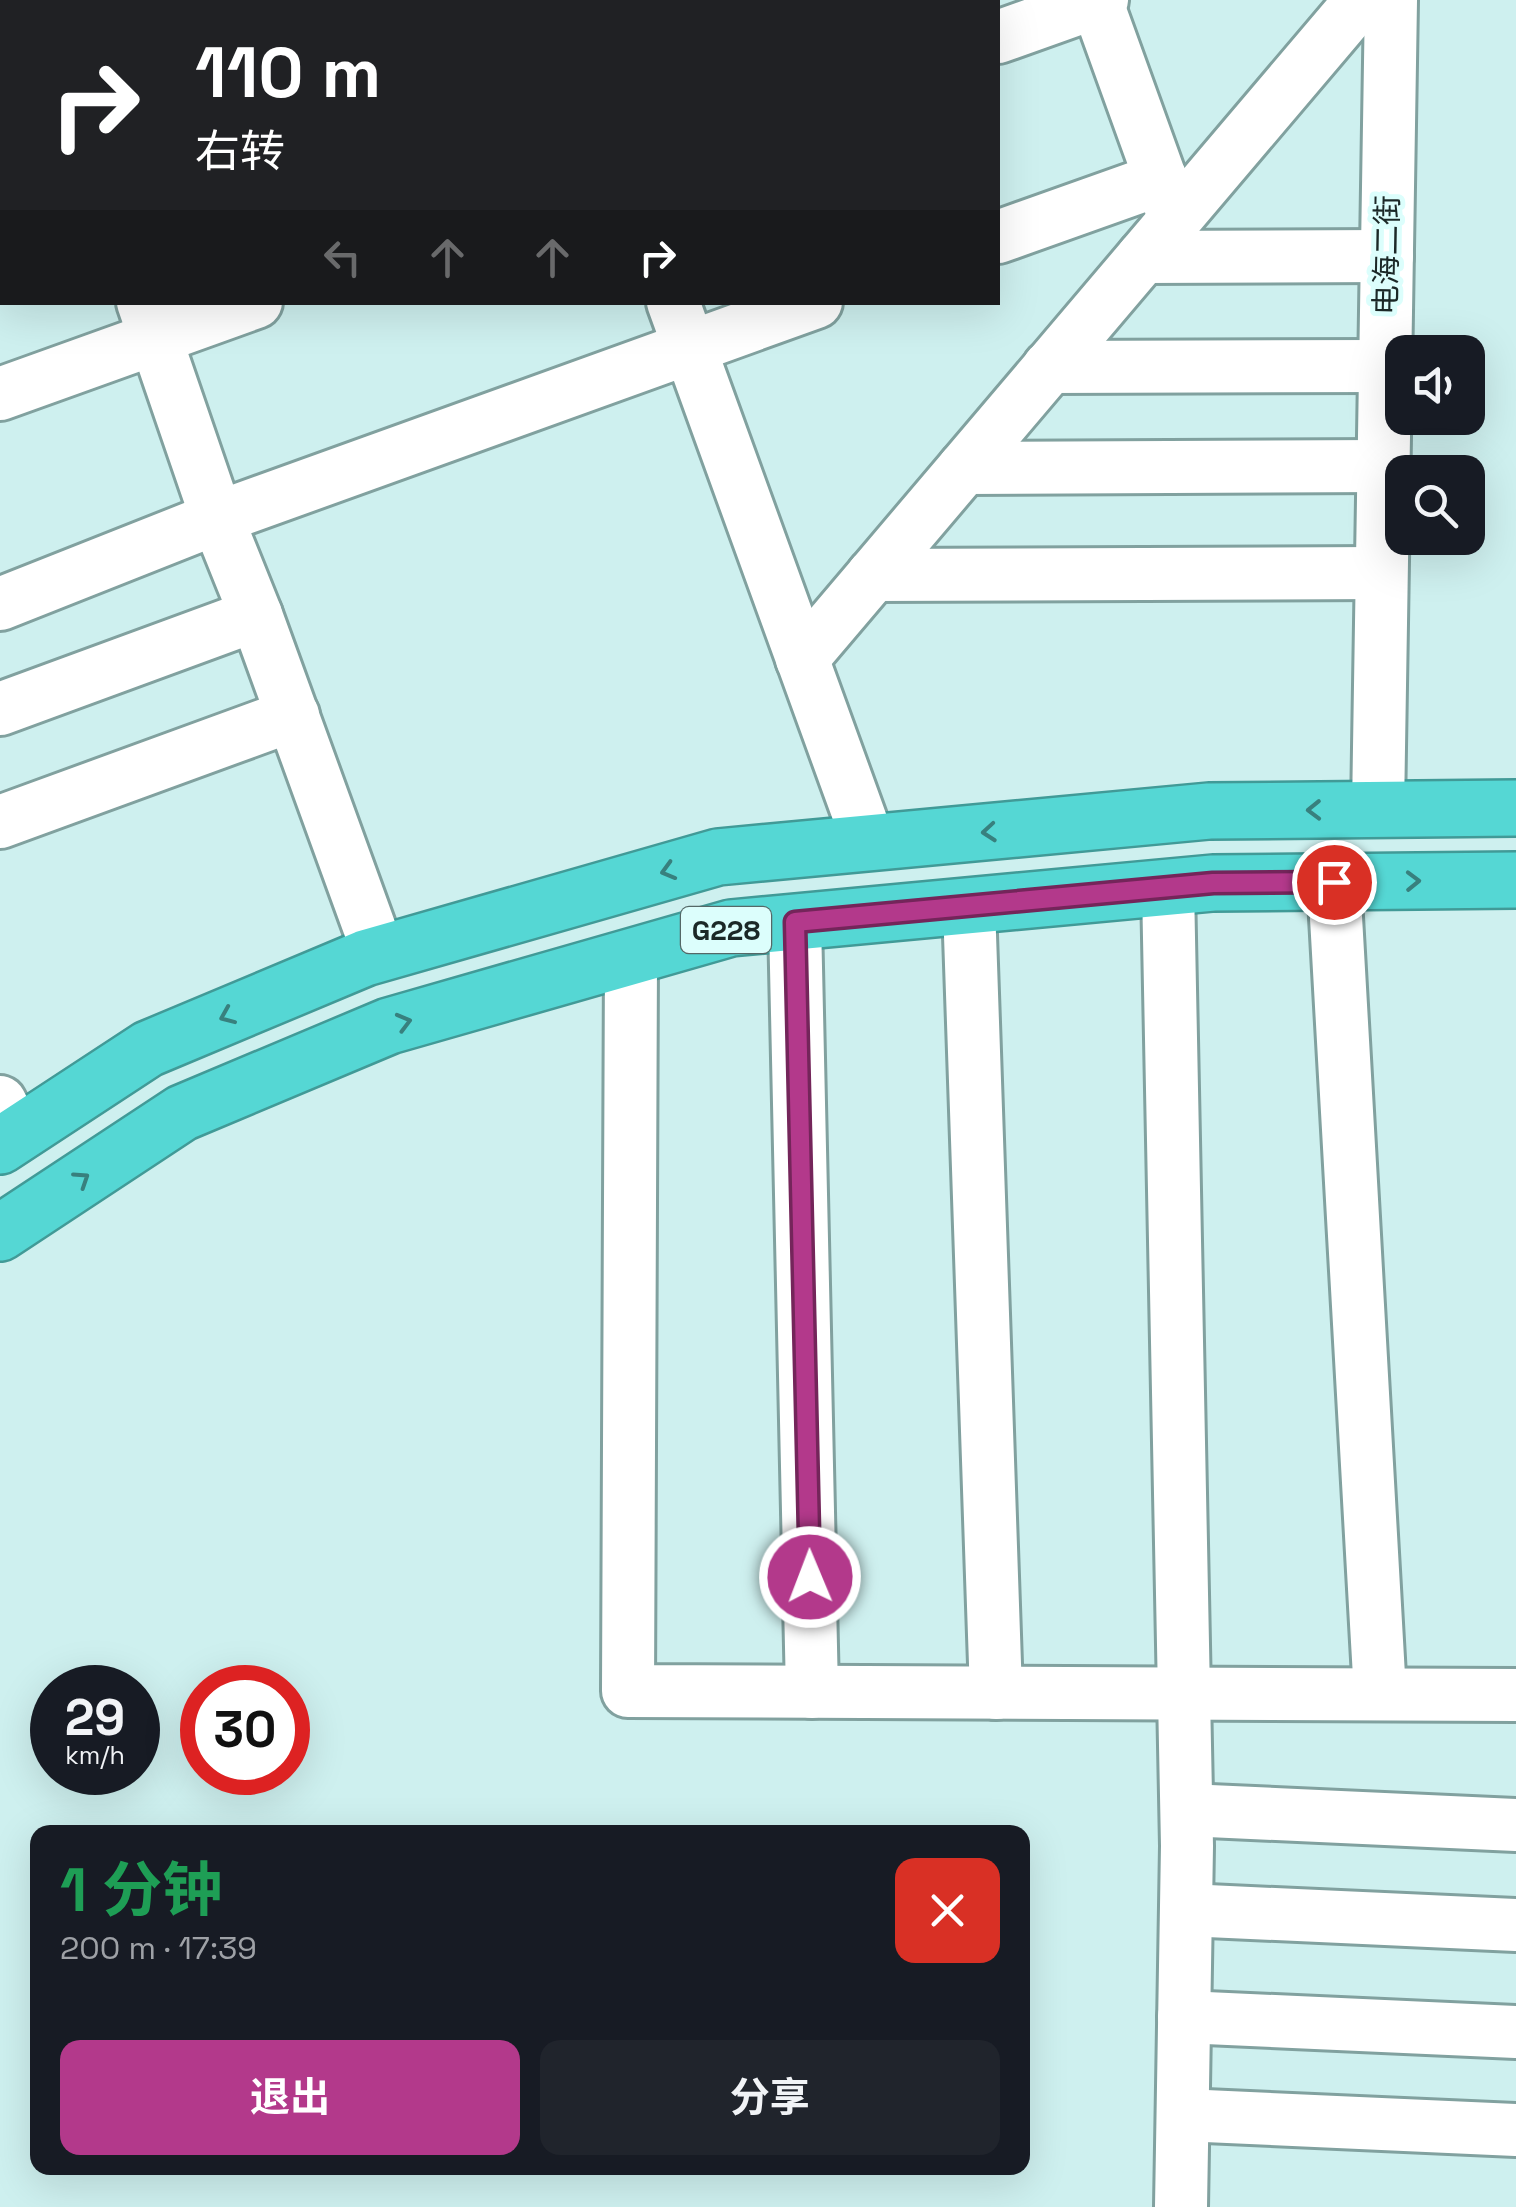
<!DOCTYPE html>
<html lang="zh">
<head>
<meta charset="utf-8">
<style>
  :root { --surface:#171b24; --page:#20242c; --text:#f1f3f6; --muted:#9ea1a6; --accent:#b3398b }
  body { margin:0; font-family:"Space Grotesk","Noto Sans SC",sans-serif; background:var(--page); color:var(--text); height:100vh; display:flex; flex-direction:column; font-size:38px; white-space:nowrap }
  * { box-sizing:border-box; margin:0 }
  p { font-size:32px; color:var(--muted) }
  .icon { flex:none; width:55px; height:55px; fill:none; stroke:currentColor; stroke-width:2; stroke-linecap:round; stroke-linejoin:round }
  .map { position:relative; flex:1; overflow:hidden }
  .sheet { position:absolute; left:30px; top:1825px; width:1000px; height:350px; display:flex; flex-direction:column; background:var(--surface); border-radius:20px; box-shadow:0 10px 40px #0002 }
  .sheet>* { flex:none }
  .hud { position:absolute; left:0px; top:0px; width:1000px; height:305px; box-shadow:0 10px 40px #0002; background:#202124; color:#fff; overflow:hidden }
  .fabs { position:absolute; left:1385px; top:335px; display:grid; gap:20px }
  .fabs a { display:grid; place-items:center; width:100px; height:100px; border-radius:20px; background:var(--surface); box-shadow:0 10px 40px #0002; font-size:50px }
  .speed { position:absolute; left:30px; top:1665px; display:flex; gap:20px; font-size:50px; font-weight:700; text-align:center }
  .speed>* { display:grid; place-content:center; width:130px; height:130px; border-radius:50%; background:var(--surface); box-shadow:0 10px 40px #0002; line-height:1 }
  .speed small { font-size:25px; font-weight:400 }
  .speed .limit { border:15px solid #d22; background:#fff; color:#111 }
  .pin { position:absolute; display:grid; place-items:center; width:85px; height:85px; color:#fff; margin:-42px; border:5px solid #fff; border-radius:50%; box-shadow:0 2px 10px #0007 }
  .me { position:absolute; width:110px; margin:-55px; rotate:359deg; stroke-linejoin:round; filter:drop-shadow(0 0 8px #0008) }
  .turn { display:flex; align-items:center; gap:35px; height:210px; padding:0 30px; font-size:45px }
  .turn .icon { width:130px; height:130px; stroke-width:2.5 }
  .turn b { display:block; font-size:70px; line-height:85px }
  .lanes { display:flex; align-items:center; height:95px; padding:0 30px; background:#0003; justify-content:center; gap:50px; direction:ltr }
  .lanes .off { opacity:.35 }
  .round { display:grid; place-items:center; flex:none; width:105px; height:105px; border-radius:20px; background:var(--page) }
  .headline { display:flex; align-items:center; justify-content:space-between; height:170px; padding:0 30px }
  h1 { font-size:60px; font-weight:700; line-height:75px; color:#1e9e55 }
  .button { display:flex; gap:20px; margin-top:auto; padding:20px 30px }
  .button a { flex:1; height:115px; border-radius:20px; background:var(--accent); color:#fff; font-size:40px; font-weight:700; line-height:115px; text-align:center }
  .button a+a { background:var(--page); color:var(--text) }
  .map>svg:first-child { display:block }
</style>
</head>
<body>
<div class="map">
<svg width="1516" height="2207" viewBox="0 0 1516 2207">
  <rect width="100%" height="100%" fill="#cef0ef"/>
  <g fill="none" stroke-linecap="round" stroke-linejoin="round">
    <g stroke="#81a19f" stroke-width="58">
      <g id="minor">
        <polyline points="34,0 35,2"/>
        <polyline points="564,0 565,2"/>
        <polyline points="1096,0 1175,219"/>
        <polyline points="110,2 117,0"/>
        <polyline points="427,2 434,0"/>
        <polyline points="736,2 743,0"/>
        <polyline points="998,37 1102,0"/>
        <polyline points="0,42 2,41"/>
        <polyline points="0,155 2,154"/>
        <polyline points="998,237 1161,179"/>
        <polyline points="1143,257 1387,256"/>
        <polyline points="0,265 2,264"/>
        <polyline points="143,302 217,518 256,615 379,954"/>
        <polyline points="673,302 869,843"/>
        <polyline points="1049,367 1385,366"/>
        <polyline points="0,394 256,302"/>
        <polyline points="964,468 1383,466"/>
        <polyline points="873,575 1381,573"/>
        <polyline points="0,604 217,518 816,302"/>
        <polyline points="802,659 1361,0"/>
        <polyline points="0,709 256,615"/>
        <polyline points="1378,810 1391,0"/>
        <polyline points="0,822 293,715"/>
        <polyline points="1334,882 1380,1694"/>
        <polyline points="1168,887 1187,1846 1181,2207"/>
        <polyline points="969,906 996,1693"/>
        <polyline points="795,922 812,1692"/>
        <polyline points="631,958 628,1691 1516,1695"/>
        <polyline points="0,1102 17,1135"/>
        <polyline points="1187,1810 1516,1825"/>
        <polyline points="1186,1910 1516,1925"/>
        <polyline points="1184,2017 1516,2032"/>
        <polyline points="1183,2115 1516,2130"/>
      </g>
    </g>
    <g stroke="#419a97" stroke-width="60">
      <g id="highway">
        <polyline points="0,1146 148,1049 365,958 718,857 1209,811 1516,808"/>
        <polyline points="0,1233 182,1113 389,1026 731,928 1213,883 1516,880"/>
      </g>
    </g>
    <use href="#minor" stroke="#fff" stroke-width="52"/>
    <use href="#highway" stroke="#55d7d4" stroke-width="55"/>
  </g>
  <defs><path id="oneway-chevron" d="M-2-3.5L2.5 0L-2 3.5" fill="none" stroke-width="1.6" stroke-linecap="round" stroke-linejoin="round" transform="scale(2.5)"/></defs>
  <g stroke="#38807e">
    <use href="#oneway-chevron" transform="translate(1314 810) rotate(179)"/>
    <use href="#oneway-chevron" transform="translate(989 832) rotate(175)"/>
    <use href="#oneway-chevron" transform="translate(668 871) rotate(164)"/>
    <use href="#oneway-chevron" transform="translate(1413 881) rotate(-1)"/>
    <use href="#oneway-chevron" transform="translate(227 1016) rotate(157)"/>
    <use href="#oneway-chevron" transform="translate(404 1022) rotate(-15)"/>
    <use href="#oneway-chevron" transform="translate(82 1179) rotate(-33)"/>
  </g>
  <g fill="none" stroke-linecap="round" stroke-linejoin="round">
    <g stroke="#74255a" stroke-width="25">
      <polyline id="route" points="810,1577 795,922 1213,883 1334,882"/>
    </g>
    <use href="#route" stroke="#b3398b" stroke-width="18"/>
  </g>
  <g text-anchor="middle" stroke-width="10" stroke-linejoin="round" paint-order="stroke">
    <rect fill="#dcfefc" stroke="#556867" stroke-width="2.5" x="681" y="907" width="90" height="46" rx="8"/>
    <g font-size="28" font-weight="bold" fill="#1b2827">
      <text x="726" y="940">G228</text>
    </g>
    <g font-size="30" fill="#1b2827" stroke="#dcfefc">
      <text transform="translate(1387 255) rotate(-89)" y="10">电海二街</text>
    </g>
  </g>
</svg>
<div class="fabs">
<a><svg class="icon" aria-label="sound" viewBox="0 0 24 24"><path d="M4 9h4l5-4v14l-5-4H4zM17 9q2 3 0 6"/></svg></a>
<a><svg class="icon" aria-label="search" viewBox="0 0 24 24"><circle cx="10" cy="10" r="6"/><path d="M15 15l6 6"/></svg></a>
</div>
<div class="speed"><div>29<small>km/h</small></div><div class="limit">30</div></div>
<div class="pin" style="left:1334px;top:882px;background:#d93025"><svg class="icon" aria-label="arrive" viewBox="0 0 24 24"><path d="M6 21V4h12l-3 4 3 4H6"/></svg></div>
<svg class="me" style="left:810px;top:1577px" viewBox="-20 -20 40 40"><circle r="17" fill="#b3398b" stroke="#fff" stroke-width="3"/><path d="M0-11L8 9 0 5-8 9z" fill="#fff"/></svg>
<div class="hud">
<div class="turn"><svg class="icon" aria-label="right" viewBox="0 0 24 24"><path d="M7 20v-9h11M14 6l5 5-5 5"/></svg><div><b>110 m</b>右转</div></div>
<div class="lanes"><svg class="icon off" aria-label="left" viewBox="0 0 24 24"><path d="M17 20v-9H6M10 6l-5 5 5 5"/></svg><svg class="icon off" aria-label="ahead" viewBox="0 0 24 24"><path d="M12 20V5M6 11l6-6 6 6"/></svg><svg class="icon off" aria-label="ahead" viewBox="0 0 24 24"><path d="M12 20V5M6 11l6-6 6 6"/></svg><svg class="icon" aria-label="right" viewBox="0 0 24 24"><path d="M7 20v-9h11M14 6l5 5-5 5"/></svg></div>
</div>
<section class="sheet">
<div class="headline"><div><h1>1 分钟</h1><p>200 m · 17:39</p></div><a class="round" style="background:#d93025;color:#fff"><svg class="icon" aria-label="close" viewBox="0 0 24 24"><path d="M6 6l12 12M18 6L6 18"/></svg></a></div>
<div class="button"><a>退出</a><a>分享</a></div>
</section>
</div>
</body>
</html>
